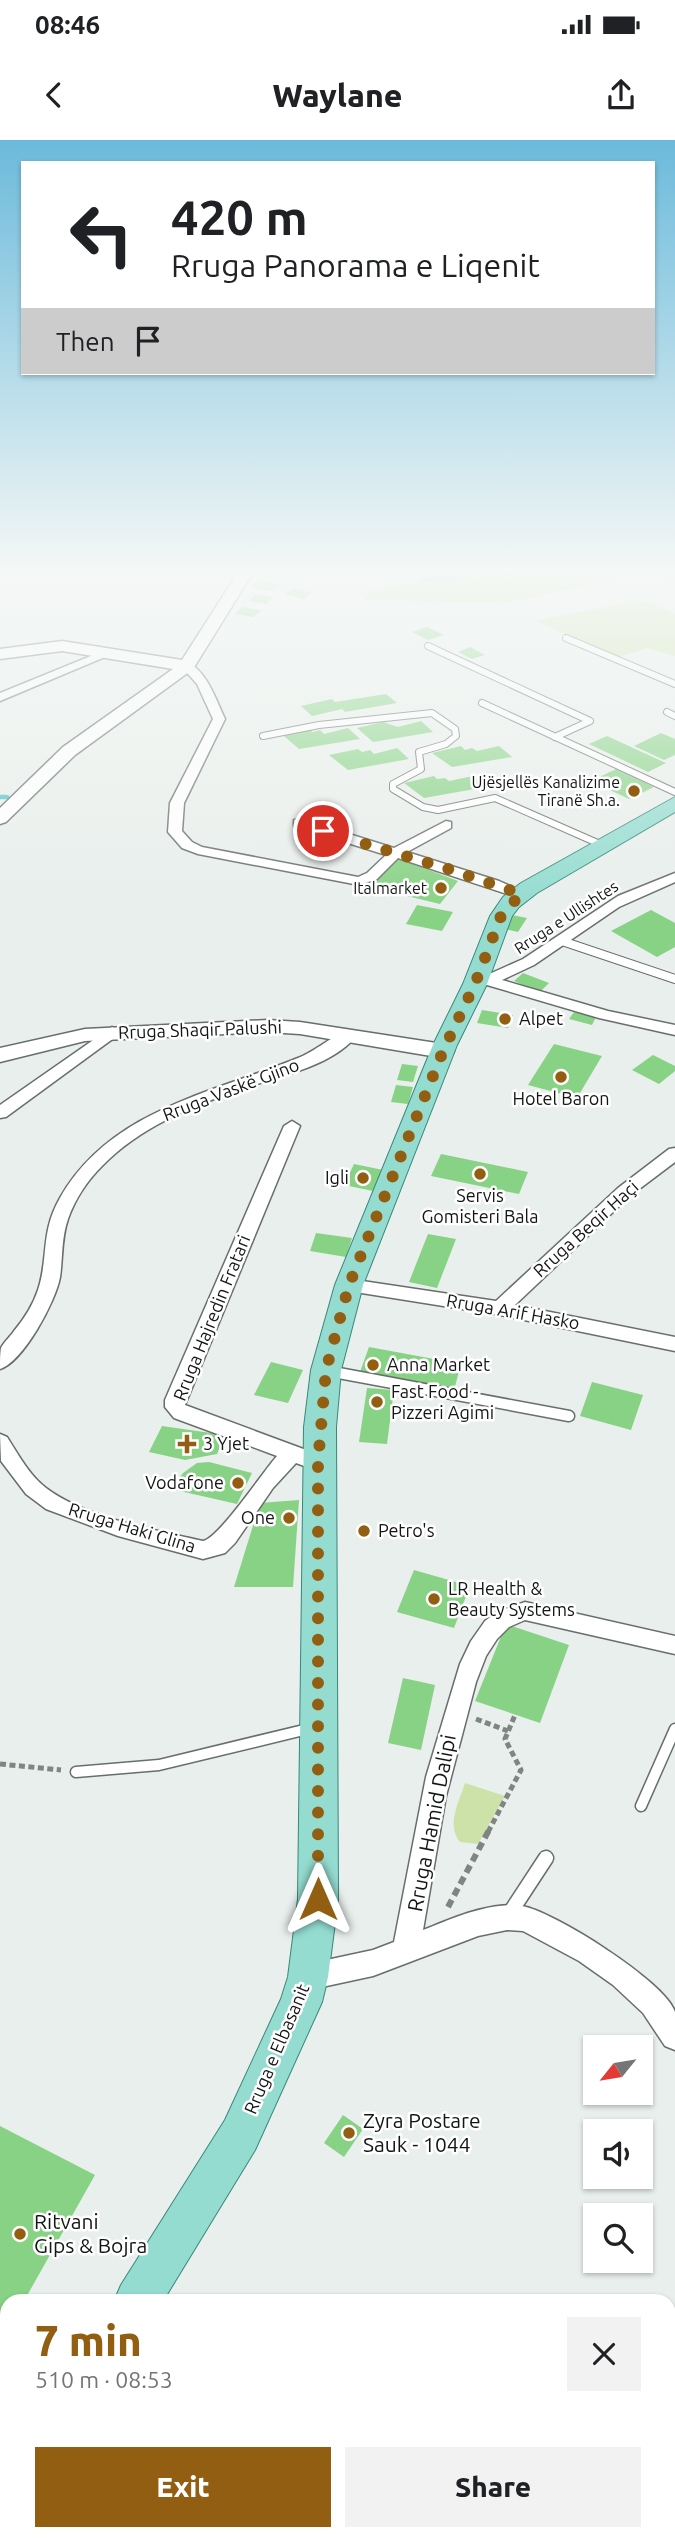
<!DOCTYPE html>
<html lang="en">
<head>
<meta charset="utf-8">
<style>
  :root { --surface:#fff; --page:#f2f2f2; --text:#202124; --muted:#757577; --accent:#925f12 }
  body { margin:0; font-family:Ubuntu,sans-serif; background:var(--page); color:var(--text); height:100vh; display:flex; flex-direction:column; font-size:26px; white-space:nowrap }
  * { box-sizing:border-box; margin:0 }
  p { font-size:23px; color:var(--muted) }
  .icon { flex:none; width:38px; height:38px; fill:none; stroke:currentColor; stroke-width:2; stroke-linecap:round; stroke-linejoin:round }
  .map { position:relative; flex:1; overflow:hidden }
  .side { position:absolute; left:0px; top:2154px; width:676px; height:247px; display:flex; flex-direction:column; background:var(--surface); border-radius:21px 21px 0 0; box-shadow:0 2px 5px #0004 }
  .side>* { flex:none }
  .top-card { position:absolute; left:21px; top:21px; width:634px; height:214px; border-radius:0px; box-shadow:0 2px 5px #0004; background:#fff; color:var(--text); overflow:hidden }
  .needle { width:46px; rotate:240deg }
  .buttons { position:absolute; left:583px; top:1895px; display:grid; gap:14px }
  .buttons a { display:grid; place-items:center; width:70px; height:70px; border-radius:0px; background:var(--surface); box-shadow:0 2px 5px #0004; font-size:35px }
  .pin { position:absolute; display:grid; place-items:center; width:60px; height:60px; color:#fff; margin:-30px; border:4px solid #fff; border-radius:50%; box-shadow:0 2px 7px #0007 }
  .me { position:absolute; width:77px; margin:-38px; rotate:0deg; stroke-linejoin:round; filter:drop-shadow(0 0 5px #0008) }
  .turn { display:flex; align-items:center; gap:24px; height:147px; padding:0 35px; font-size:32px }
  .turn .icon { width:91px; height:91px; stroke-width:2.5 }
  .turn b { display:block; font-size:49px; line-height:60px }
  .then { display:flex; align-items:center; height:66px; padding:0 35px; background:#0003; gap:14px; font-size:26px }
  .round { display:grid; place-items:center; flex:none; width:74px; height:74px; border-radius:0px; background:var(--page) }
  .headline { display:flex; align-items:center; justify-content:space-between; height:119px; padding:0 35px }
  h1 { font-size:42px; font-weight:800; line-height:52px; color:var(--accent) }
  .button { display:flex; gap:14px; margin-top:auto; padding:14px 35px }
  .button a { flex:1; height:80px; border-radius:0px; background:var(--accent); color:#fff; font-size:28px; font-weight:800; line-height:80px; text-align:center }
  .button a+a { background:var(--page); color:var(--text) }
  .status { display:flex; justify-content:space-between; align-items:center; height:49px; padding:0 35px; background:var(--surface); direction:ltr }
  .status svg { height:19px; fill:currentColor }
  header { display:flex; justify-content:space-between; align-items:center; height:91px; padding:0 35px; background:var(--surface); font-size:32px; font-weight:800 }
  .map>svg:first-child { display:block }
</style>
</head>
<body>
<div class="status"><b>08:46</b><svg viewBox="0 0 49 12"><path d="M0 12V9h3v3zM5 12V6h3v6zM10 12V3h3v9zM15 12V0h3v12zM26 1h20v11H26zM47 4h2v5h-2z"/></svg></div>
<header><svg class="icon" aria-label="back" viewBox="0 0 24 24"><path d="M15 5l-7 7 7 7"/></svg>Waylane<svg class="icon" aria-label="share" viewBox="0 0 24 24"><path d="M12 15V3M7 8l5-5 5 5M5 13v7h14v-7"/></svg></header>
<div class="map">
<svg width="675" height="2400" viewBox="0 0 675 2400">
  <rect width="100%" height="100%" fill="#e9efec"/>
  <g fill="#cce2a9">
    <polygon points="483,434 675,434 675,441 634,435 506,463 366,460 357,453 394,445"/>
    <polygon points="636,461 654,464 675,474 675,516 647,508 618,517 535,481"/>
    <path d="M 465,1643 L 505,1656 L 478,1704 L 460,1702 C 446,1685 459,1662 465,1643 Z"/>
  </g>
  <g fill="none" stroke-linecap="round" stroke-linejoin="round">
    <g stroke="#50c4c7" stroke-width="4.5">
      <polyline points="422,440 474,434"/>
      <polyline points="0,657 7,657"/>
    </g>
  </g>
  <g fill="#88d285">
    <polygon points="260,440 281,445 271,451 250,447"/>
    <polygon points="294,448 312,453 303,459 284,454"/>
    <polygon points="256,454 273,457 266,464 248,461"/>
    <polygon points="242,467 261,470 254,477 235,474"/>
    <polygon points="427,487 444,495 428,500 412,492"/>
    <polygon points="470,507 485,515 472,519 458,512"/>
    <polygon points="386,554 397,563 345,572 342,569 312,576 301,566 332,559 335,562"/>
    <polygon points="421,581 433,592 373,602 357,588 383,582 398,587"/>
    <polygon points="348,588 360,599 299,609 284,596 310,590 313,592 320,590 324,594"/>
    <polygon points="661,593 675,599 675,615 664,620 634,606"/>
    <polygon points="607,596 666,623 648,632 589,604"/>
    <polygon points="461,606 465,610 472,608 477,611 499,606 512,617 452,627 432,613"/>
    <polygon points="397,608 409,619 348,630 329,615 358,609 362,612 370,610 374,614"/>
    <polygon points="616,629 654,647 629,659 591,641"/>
    <polygon points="434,636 437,639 445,638 449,641 473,636 486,647 424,658 404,643"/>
    <polygon points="397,718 458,741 440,764 366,746"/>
    <polygon points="417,765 453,772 442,791 406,784"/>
    <polygon points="651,770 675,783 675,807 657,817 611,791"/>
    <polygon points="512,775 527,778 518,792 504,789"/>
    <polygon points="523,833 549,843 540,852 514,841"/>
    <polygon points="482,870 513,875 508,888 477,883"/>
    <polygon points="574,872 596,877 592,885 569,879"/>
    <polygon points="554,904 602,916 577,958 528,945"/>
    <polygon points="653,915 675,926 675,931 659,944 632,930"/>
    <polygon points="402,924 418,926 413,942 397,940"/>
    <polygon points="396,945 413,947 408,964 391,962"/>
    <polygon points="441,1014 528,1032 519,1054 431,1036"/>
    <polygon points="354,1024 383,1030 373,1051 344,1045"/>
    <polygon points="316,1093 352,1098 346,1117 310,1111"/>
    <polygon points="428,1094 456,1099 437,1148 409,1142"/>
    <polygon points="369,1207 461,1224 454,1250 360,1232"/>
    <polygon points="271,1222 303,1230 288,1263 254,1255"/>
    <polygon points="592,1242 643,1255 631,1290 580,1276"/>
    <polygon points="367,1248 394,1250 387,1304 359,1302"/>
    <polygon points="162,1286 225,1295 217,1314 185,1320 149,1312"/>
    <polygon points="209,1322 252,1333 237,1364 171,1349 183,1333 197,1323"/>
    <polygon points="299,1360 293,1447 234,1447 260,1363"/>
    <polygon points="414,1430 470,1446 454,1488 397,1472"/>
    <polygon points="506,1484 569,1505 540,1583 475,1561"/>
    <polygon points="403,1538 435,1545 421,1610 388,1603"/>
    <polygon points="343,1975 363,1989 344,2017 324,2003"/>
    <polygon points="0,1986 95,2035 24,2161 7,2161 7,2187 0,2184"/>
  </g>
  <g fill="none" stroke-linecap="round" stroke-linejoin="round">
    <g stroke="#686e6b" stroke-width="8">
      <g id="lane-far3">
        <polyline points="566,498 675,544"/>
        <polyline points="428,506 590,581 555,597"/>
        <polyline points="482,563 675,652"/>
        <polyline points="667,572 675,576"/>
        <polyline points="263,596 319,585 432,573 455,589 456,596 446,604 419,612 421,629 393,644 393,649 423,667 438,670 495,658 602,705"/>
      </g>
    </g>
    <g stroke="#686e6b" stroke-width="10">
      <polyline id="lane-far2" points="562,801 675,839"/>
    </g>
    <g stroke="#686e6b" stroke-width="13">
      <g id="lane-far1">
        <polyline points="328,1231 569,1276"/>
        <polyline points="76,1632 159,1625 312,1588"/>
        <polyline points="641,1666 675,1589"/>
      </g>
    </g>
    <g stroke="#686e6b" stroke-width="17">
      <polyline id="lane" points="508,1776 546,1718"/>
    </g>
    <g stroke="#686e6b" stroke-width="3">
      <g id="street">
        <polygon points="108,509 114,512 112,514 0,561 0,553"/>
        <path d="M 187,522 C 207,531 216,560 225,579 L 184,663 L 182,691 L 192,702 L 202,707 L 358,737 L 367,733 L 386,715 L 294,686 L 294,680 L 304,680 L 394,708 L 446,681 L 451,682 L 451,688 L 407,712 L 499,741 L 528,754 L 526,757 L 516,757 L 398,718 L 377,739 L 359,745 L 198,714 L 182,708 L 168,692 L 170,663 L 213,579 L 197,544 L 181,526 Z"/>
        <polygon points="675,733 675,742 619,767 534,825 502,840 608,871 675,885 675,895 599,878 487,845 475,849 467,844 523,819 618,756"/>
        <polygon points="112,887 120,892 118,895 6,977 0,978 0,965"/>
        <path d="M 349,890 L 357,895 C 332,927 278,936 242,949 C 192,966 140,987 102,1026 C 87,1041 75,1059 68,1079 C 61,1099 63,1118 60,1137 C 56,1161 23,1222 0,1229 C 0,1223 0,1213 1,1208 C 4,1202 10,1197 14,1191 C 24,1179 33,1165 38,1150 C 49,1117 40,1093 60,1058 C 110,970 212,953 298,918 C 314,912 335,894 349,890 Z"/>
        <path d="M 292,981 L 300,986 L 185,1265 L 325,1317 L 328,1323 L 325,1329 L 318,1331 L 296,1323 L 273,1348 L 235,1403 L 225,1413 L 203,1419 L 118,1396 L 46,1369 L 26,1354 L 1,1321 L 0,1294 L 7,1297 C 18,1314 29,1335 46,1348 C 86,1378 155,1390 203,1401 C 219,1398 262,1333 277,1316 L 174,1278 L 165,1267 L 165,1260 L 284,986 Z"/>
        <polygon points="675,1008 675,1022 630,1056 515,1165 675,1197 675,1211 500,1175 349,1151 342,1150 340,1145 342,1140 349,1139 496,1161 618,1048 669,1009"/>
        <path d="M 525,1462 L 675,1496 L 675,1514 L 525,1480 L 509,1487 L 497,1499 L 486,1516 L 476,1542 L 446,1656 L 423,1790 C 451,1779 490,1761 522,1766 C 553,1771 666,1842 675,1872 C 675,1883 675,1899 675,1910 L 665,1906 L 643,1873 L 613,1845 L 579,1821 L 523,1791 L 507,1790 L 478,1796 L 373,1836 L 308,1850 L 299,1846 L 295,1837 L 299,1828 L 308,1824 L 373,1810 L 394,1802 L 426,1637 L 460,1524 L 471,1501 L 485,1481 L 497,1472 Z"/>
      </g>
    </g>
    <g stroke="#686e6b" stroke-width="3">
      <g id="secondary">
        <polygon points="237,434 252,434 193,529 75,615 6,682 0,684 0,668 63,607 173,529 62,511 0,519 0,509 62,501 182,520"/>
        <polygon points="268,880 300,882 443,904 451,906 454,911 451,916 443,918 300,894 268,892 85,901 0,922 0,908 85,889"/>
      </g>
    </g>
    <g stroke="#39877a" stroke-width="2">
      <g id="primary">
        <polygon points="675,657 675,672 537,753 519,767 512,776 487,844 457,905 363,1145 341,1230 336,1287 338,1759 328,1837 322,1862 255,2010 163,2161 114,2161 121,2145 225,1980 281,1859 288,1837 298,1759 304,1287 311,1230 335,1145 433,905 463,844 490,776 503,757 521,743"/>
        <polygon points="7,2351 7,2394 24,2394 21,2400 0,2400 0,2354"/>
      </g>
    </g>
    <g stroke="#808482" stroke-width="5" stroke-dasharray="6 3.5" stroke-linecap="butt">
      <polyline points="476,1579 508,1591"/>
      <polyline points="0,1624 61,1630"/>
      <polyline points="488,1692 521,1630 505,1599 515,1575"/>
    </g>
    <polyline stroke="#808482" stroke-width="6" stroke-dasharray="8 5" stroke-linecap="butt" points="448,1767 489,1690"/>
    <use href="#lane-far3" stroke="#fff" stroke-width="6"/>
    <use href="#lane-far2" stroke="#fff" stroke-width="8"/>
    <use href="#lane-far1" stroke="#fff" stroke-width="10"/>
    <use href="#lane" stroke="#fff" stroke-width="14"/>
    <use href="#street" fill="#fff" fill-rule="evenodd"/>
    <use href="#secondary" fill="#fff" fill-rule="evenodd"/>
    <use href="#primary" fill="#94dcd0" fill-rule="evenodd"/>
  </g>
  <linearGradient id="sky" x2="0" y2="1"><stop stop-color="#6bbadb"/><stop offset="0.56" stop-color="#f5f8f6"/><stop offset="1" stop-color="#f5f8f6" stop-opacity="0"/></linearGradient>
  <rect width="675" height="770" fill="url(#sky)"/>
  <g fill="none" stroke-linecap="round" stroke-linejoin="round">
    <polyline stroke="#925f12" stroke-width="12" stroke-dasharray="0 21.6" points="318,1759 318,1322 326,1230 349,1145 443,911 475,844 501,776 521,754 448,729 323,691"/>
  </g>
  <g fill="#925f12" stroke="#fff" stroke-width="2.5">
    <circle cx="634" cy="651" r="7"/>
    <circle cx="441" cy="748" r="7"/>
    <circle cx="505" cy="879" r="7"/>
    <circle cx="561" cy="937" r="7"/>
    <circle cx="480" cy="1034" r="7"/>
    <circle cx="363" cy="1038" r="7"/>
    <circle cx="373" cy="1225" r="7"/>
    <circle cx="377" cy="1262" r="7"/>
    <path d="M183.5 1293.5h7v7h7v7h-7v7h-7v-7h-7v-7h7z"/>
    <circle cx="238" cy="1343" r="7"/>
    <circle cx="289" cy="1378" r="7"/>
    <circle cx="364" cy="1391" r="7"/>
    <circle cx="434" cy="1459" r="7"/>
    <circle cx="349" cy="1993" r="7"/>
    <circle cx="20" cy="2094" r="7"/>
  </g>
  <g text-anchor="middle" stroke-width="5" stroke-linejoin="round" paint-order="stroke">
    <g font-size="16" fill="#141615" stroke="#fff" text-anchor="end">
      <text x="620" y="648">Ujësjellës Kanalizime<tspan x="620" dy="18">Tiranë Sh.a.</tspan></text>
      <text x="427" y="754">Italmarket</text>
    </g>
    <g font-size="16" fill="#141615" stroke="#fff">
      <text transform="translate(566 777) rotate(-33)" y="6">Rruga e Ullishtes</text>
    </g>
    <g font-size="18" fill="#141615" stroke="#fff" text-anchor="start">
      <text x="519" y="885">Alpet</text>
      <text x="561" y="965" text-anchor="middle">Hotel Baron</text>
      <text x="349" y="1044" text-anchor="end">Igli</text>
      <text x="480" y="1062" text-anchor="middle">Servis<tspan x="480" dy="21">Gomisteri Bala</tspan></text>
      <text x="387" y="1231">Anna Market</text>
      <text x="391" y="1258">Fast Food -<tspan x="391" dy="21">Pizzeri Agimi</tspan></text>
      <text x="203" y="1310">3 Yjet</text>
      <text x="224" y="1349" text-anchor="end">Vodafone</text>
      <text x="275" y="1384" text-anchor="end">One</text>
      <text x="378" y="1397">Petro's</text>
      <text x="448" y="1455">LR Health &amp;<tspan x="448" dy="21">Beauty Systems</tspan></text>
    </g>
    <g font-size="18" fill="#141615" stroke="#fff">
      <text transform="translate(200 890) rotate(-2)" y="6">Rruga Shaqir Palushi</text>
      <text transform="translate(231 950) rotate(-21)" y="6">Rruga Vaskë Gjino</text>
      <text transform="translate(586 1089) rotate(-42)" y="6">Rruga Beqir Haçi</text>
      <text transform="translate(513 1172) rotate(10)" y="6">Rruga Arif Hasko</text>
      <text transform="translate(212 1178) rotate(-68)" y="6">Rruga Hajredin Fratari</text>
      <text transform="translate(132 1388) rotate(17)" y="6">Rruga Haki Glina</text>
      <text transform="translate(277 1909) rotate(-67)" y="6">Rruga e Elbasanit</text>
    </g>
    <g font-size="21" fill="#141615" stroke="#fff">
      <text transform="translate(432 1683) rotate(-79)" y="7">Rruga Hamid Dalipi</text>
    </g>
    <g font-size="21" fill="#141615" stroke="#fff" text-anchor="start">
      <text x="363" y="1988">Zyra Postare<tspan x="363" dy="24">Sauk - 1044</tspan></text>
      <text x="34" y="2089">Ritvani<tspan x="34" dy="24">Gips &amp; Bojra</tspan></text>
    </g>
  </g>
</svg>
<div class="buttons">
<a><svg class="needle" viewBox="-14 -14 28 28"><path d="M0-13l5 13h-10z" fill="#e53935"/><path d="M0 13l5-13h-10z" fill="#757577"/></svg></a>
<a><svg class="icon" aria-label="sound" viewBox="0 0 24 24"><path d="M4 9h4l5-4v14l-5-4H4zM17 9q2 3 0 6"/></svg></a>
<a><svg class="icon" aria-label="search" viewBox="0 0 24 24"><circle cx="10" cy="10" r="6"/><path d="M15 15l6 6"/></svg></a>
</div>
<div class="pin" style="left:323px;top:691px;background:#d93025"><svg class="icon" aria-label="arrive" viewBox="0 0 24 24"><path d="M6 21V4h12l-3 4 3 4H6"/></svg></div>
<svg class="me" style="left:318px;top:1759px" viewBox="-20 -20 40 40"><path d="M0-17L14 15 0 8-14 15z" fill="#925f12" stroke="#fff" stroke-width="4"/></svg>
<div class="top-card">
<div class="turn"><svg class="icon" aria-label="left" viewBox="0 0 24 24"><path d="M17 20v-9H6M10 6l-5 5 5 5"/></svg><div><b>420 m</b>Rruga Panorama e Liqenit</div></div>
<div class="then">Then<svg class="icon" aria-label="arrive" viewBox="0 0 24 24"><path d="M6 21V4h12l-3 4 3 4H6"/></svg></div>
</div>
<section class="side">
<div class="headline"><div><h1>7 min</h1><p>510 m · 08:53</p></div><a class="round"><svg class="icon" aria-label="close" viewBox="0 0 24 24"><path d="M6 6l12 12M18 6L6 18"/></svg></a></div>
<div class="button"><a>Exit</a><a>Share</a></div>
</section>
</div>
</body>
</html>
